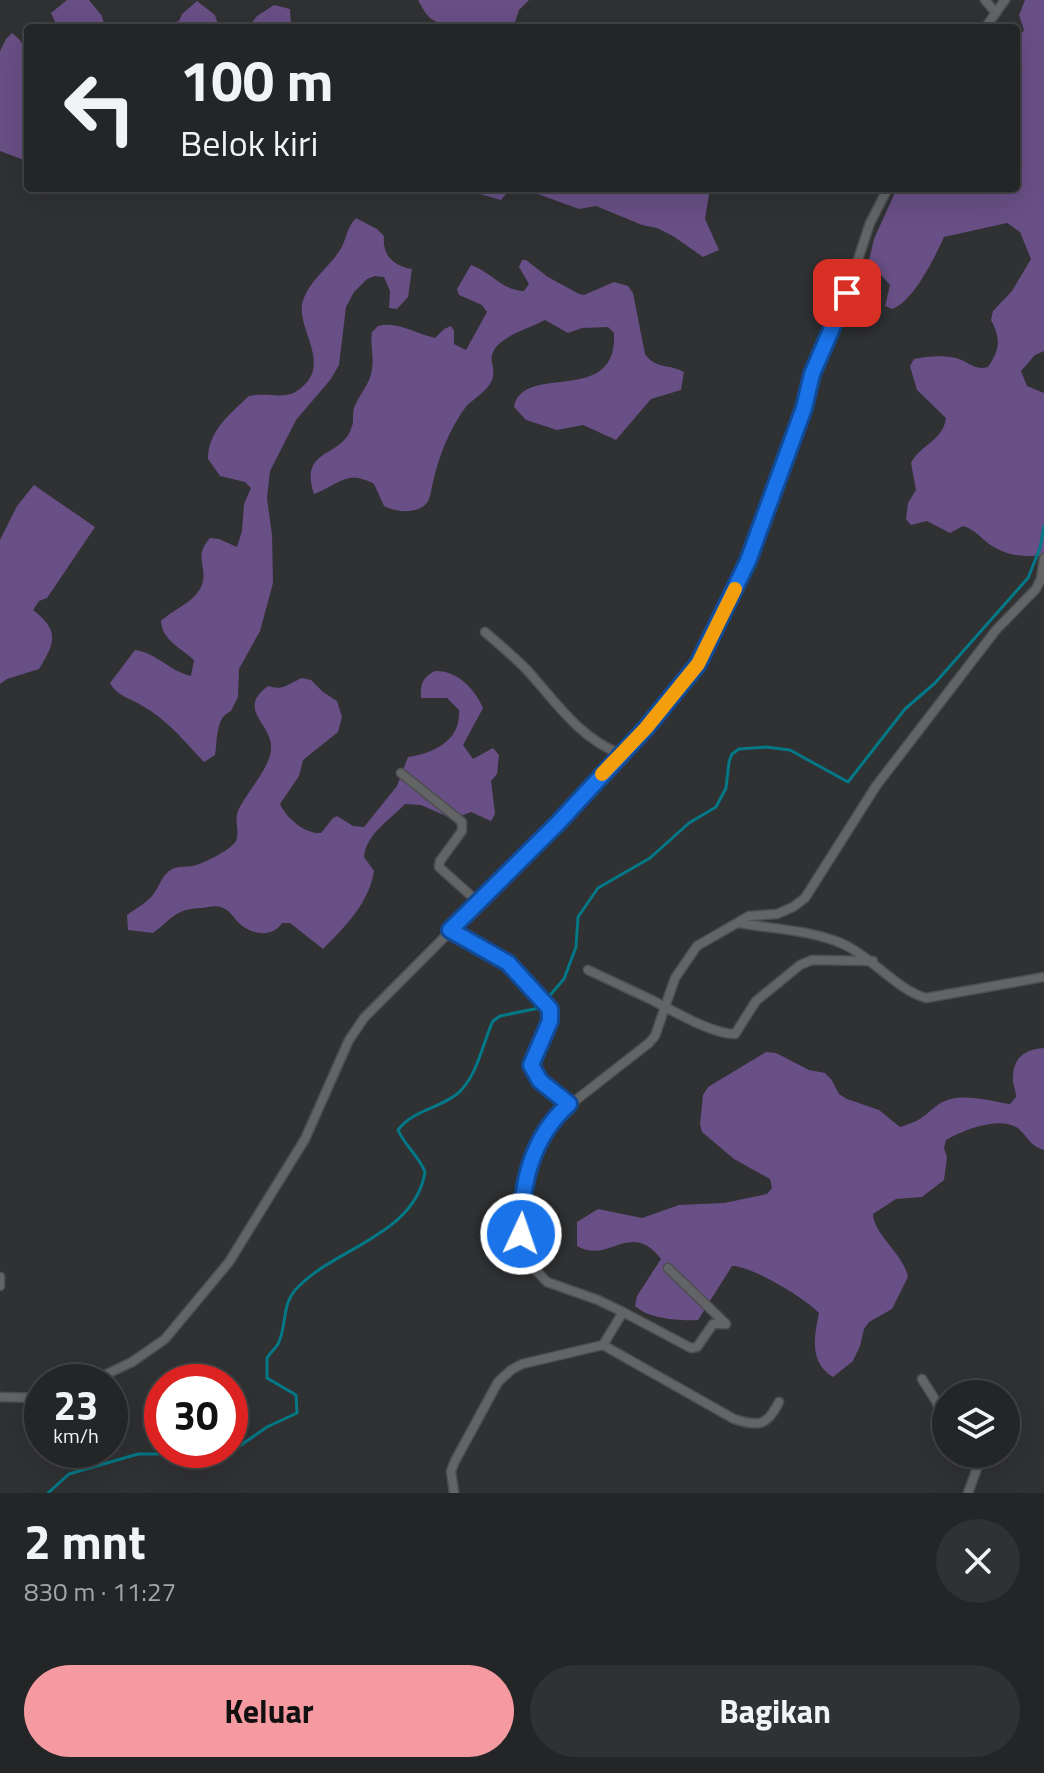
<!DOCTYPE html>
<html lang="id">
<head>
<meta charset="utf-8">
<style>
  :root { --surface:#242526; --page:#303132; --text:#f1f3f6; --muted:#a3a5a7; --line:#414243; --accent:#f49aa0 }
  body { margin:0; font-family:"Titillium Web",sans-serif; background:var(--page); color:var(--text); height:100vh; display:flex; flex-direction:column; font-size:30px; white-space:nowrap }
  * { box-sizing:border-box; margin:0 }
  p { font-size:26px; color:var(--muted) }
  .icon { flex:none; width:44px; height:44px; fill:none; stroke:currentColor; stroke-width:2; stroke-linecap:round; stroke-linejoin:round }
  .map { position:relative; height:1493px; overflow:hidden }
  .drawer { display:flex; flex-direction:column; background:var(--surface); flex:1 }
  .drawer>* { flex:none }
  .guide { position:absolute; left:24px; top:24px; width:996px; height:168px; border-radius:8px; box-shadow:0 8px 32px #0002,0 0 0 2px var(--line); background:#242526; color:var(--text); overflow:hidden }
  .tools { position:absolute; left:932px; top:1380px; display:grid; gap:16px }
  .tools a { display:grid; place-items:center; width:88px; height:88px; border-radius:50%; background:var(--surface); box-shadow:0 8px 32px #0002,0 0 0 2px var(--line); font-size:40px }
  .speed { position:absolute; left:24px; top:1364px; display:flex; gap:16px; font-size:40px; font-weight:700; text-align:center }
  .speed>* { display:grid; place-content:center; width:104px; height:104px; border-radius:50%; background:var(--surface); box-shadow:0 8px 32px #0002,0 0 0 2px var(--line); line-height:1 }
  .speed small { font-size:20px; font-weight:400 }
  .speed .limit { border:12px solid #d22; background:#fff; color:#111 }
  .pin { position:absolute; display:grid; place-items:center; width:68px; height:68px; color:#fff; margin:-34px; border-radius:16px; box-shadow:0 4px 12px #0006 }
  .me { position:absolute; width:88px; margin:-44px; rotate:3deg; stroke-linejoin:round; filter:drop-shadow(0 0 6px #0008) }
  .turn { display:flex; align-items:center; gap:28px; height:168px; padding:0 24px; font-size:36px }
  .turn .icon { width:104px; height:104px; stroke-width:2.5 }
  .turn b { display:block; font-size:56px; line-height:68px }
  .round { display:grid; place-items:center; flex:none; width:84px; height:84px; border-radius:42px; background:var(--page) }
  .head { display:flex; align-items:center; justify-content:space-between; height:136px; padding:0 24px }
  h1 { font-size:48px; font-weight:700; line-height:60px }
  .action { display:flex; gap:16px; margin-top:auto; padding:16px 24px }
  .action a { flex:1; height:92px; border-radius:48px; background:var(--accent); color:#111; font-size:32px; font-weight:700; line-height:92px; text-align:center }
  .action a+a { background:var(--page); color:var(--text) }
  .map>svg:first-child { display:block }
</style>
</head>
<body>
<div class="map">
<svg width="1044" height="1493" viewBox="0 0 1044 1493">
  <rect width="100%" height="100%" fill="#303133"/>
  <g fill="#684f85">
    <polygon points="67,0 89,0 102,16 105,28 58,28 51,13"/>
    <path d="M 418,0 L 529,0 L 519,10 L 513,28 C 492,28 443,31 429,17 C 424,12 421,5 418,0 Z"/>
    <path d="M 1025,0 L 1044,0 L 1044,351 L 1035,355 L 1021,371 L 1027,386 L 1044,393 L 1044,554 C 1027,559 1004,555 989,544 C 979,536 975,530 963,526 L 950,533 L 927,521 L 911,525 L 906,519 L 908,503 L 916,490 L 911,463 C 921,444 943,441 946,418 L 917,390 L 910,366 L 914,359 C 926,356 944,355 956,358 C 968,361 974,371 988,367 C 1000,349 1001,339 991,320 L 993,311 L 1012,291 L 1031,259 L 1020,232 L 1007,223 L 944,237 C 935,257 913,302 892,309 L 885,306 L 890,285 L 881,275 L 867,269 L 874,239 L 897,188 L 1016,188 L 1016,42 L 1024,30 L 1019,15 Z"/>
    <polygon points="197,1 215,15 219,28 153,28 179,21 182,14"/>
    <polygon points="274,5 290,9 291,28 248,28 257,16"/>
    <polygon points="12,33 19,39 28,53 28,159 24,160 0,151 0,51 6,39"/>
    <polygon points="466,188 710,188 705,219 719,250 703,257 673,236 657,228 642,225 596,206 579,209 524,189 507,193 501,200 466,190"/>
    <path d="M 356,218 L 377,229 L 384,236 C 382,255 393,266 412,269 L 408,297 L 397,309 L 389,308 L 390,291 L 384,277 L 375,276 L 367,279 L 354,292 L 346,307 L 339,365 L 331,379 L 296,420 L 270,471 L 267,498 L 272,535 L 273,583 L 260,631 L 239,669 L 238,697 L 231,711 C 215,718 218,739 215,755 L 204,762 C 181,738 170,722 141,705 C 129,698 116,695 110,683 L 135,650 C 157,653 169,671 191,676 L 194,660 C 181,648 162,640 161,621 C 173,609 199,601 203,581 C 206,564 194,556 210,538 L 219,539 L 237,547 L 242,531 L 244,504 L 251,488 L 245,482 L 220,476 L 208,459 C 208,431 230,414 249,396 C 264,392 284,400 297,391 C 334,366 298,332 302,305 C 306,283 328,269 340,250 C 347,239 346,228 356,218 Z"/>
    <path d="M 522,260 L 526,260 L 548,277 L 579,294 L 584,295 L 614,282 L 628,286 L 633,293 L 645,354 C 655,369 670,364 684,372 L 681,390 L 651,399 L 616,440 L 583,425 L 557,430 L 526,420 L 514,407 C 523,361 618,408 614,333 L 608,327 L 582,328 L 568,333 L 545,320 C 530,328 507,334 496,347 C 487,359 495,364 493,376 C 492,389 472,399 465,408 C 449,430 439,456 433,482 C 431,489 431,500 425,505 C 414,514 395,512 384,506 L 374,484 C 346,469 339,485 314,494 C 298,447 343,459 352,426 C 354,421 352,414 354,408 C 359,394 370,385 372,369 C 374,357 370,345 372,332 L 378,326 C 397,321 416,334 435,338 L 444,329 L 451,326 L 454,331 L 454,344 L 466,350 L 487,312 L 482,305 L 459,295 L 457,289 L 471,265 C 493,273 501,290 524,291 L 529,284 L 519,267 Z"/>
    <path d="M 34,485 L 95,527 L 47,598 L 39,601 L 33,610 C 59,630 56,642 39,669 L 7,679 L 0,684 L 0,540 L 17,506 Z"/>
    <path d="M 435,671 C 457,670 475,689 483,708 L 463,745 L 473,759 L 493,748 L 499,755 L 497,774 L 491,781 L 495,814 L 491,821 L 471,812 L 453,819 L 421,805 L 405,804 C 390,820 366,834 364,857 L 374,871 C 369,903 345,927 323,949 L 290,923 L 282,923 C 273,938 251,935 239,923 C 233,917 229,909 220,907 C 214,905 207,908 201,908 C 175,909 173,918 153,933 L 128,930 L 127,915 C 135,909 145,904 152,896 C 160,887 162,872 175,868 C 180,866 188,867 193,866 C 202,864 231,850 236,841 C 240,832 234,820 238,811 C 246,792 273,766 271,745 C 269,722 237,709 268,686 C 285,691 287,684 302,678 L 311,680 L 323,692 L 337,701 L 342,717 L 338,732 L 303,760 L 299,776 L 280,804 C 287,819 305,834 321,833 L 333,818 L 337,816 L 353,826 L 364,827 L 397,786 L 408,757 C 435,753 461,740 459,710 L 447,698 L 421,698 C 420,684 423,677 435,671 Z"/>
    <path d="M 1044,1048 L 1044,1150 C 1032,1147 1028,1138 1020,1130 C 1003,1114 963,1130 946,1140 L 944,1148 L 947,1157 L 944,1180 L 922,1197 L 896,1199 L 873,1214 C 874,1235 903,1253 908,1277 L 892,1309 L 869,1322 L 864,1329 L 860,1346 L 853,1361 L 833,1377 C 809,1362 814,1337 819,1313 C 807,1299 750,1265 732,1266 L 698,1320 C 680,1321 649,1319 635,1306 L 637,1296 L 661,1259 C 630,1219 609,1265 577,1246 L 577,1222 L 598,1209 L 642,1218 L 679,1205 L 724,1203 L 767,1194 L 772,1188 L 770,1179 L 734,1159 L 702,1132 L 700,1124 L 703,1095 L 708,1087 L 766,1052 L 776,1053 L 809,1070 L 825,1073 L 831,1079 L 839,1094 L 847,1099 L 879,1110 L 900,1127 C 923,1120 922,1117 939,1104 C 959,1091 988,1101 1010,1104 L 1016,1097 C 1016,1089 1012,1084 1013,1077 C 1013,1057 1026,1049 1044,1048 Z"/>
  </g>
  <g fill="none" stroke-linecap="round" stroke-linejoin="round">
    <path stroke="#037886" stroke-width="3" d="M 48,1493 L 69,1474 L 138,1454 L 228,1454 L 267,1427 L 297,1413 L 296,1395 L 267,1378 L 267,1358 C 270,1353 275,1349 278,1344 C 288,1324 280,1304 299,1286 C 338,1247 415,1234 425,1172 C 419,1156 405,1146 398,1130 C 413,1110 438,1109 457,1094 C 478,1076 482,1044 493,1021 L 500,1016 L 539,1008 L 564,979 L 576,947 L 578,917 L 598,888 L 650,858 L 689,823 L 716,807 L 726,788 L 729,762 L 732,754 L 739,749 L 766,747 L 790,750 L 848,782 L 905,709 L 935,683 L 1028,578 L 1040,548 L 1044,526"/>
    <g stroke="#4d4e50" stroke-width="11">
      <g id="minor">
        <polyline points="985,0 996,13"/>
        <polyline points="985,28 1005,0"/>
        <path d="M 485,632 C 499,644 514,657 527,670 C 555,701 580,739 621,754"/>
        <polyline points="401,773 462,822 462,831 440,861 439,867 478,902"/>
        <path d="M 739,923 C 773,929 811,930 843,944 C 872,957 897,990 926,998 L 1044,977"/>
        <polyline points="450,930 508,963 550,1009 550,1021 531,1065 540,1081 569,1104"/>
        <path d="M 588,970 C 609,980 631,990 652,1000 C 673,1011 712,1034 735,1034 L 756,1001 L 800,965 L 812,960 L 873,961"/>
        <polyline points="0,1277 0,1286"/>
        <polyline points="623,1312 691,1348 697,1347 713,1324 726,1324 668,1268"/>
        <path d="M 603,1345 L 734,1419 C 759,1427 767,1426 779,1402"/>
        <polyline points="922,1379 936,1401 946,1426"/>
        <polyline points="90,1382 132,1362 165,1339 229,1262 305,1139 349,1040 364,1018 558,823 581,796 646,728 698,664 708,647 748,561 804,408 812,374 847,293 870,223 888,188"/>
        <polyline points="0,1397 42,1398"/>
        <polyline points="454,1493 451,1471 455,1461 498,1382 511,1370 522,1364 603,1345 623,1312 598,1300 547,1282 530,1264 521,1234 521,1221 532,1156 553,1118 649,1043 655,1036 675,978 697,946 749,916 777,914 793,907 805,898 876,786 996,630 1036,589 1041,579 1044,558"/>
        <polyline points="968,1493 980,1460 980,1454"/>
      </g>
    </g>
    <use href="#minor" stroke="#626466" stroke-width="8"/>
  </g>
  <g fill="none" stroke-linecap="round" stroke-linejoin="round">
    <g stroke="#114b97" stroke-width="20">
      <path id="route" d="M 521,1234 C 521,1184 531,1138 569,1104 L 540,1081 L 531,1065 L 550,1021 L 550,1009 L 508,963 L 450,930 L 558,823 L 646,728 L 698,664 L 748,561 L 804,408 L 812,374 L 847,293"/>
    </g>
    <use href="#route" stroke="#1a73e8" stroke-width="14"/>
    <polyline stroke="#f59e0b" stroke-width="14" points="602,774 646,728 698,664 735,589"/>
  </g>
</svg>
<div class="tools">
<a><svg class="icon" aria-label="layers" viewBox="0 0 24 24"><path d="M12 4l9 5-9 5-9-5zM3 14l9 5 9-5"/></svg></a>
</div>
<div class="speed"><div>23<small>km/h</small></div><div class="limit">30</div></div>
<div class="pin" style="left:847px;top:293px;background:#d93025"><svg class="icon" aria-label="arrive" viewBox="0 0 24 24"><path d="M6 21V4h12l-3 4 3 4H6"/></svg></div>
<svg class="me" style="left:521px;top:1234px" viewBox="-20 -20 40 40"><circle r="17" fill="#1a73e8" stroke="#fff" stroke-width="3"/><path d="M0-11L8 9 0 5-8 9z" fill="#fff"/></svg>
<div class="guide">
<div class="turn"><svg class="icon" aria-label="left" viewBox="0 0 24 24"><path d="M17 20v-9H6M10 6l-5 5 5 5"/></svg><div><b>100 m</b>Belok kiri</div></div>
</div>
</div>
<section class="drawer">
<div class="head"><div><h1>2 mnt</h1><p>830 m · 11:27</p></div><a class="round"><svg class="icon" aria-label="close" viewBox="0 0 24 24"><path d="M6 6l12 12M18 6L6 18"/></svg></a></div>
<div class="action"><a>Keluar</a><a>Bagikan</a></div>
</section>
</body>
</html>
